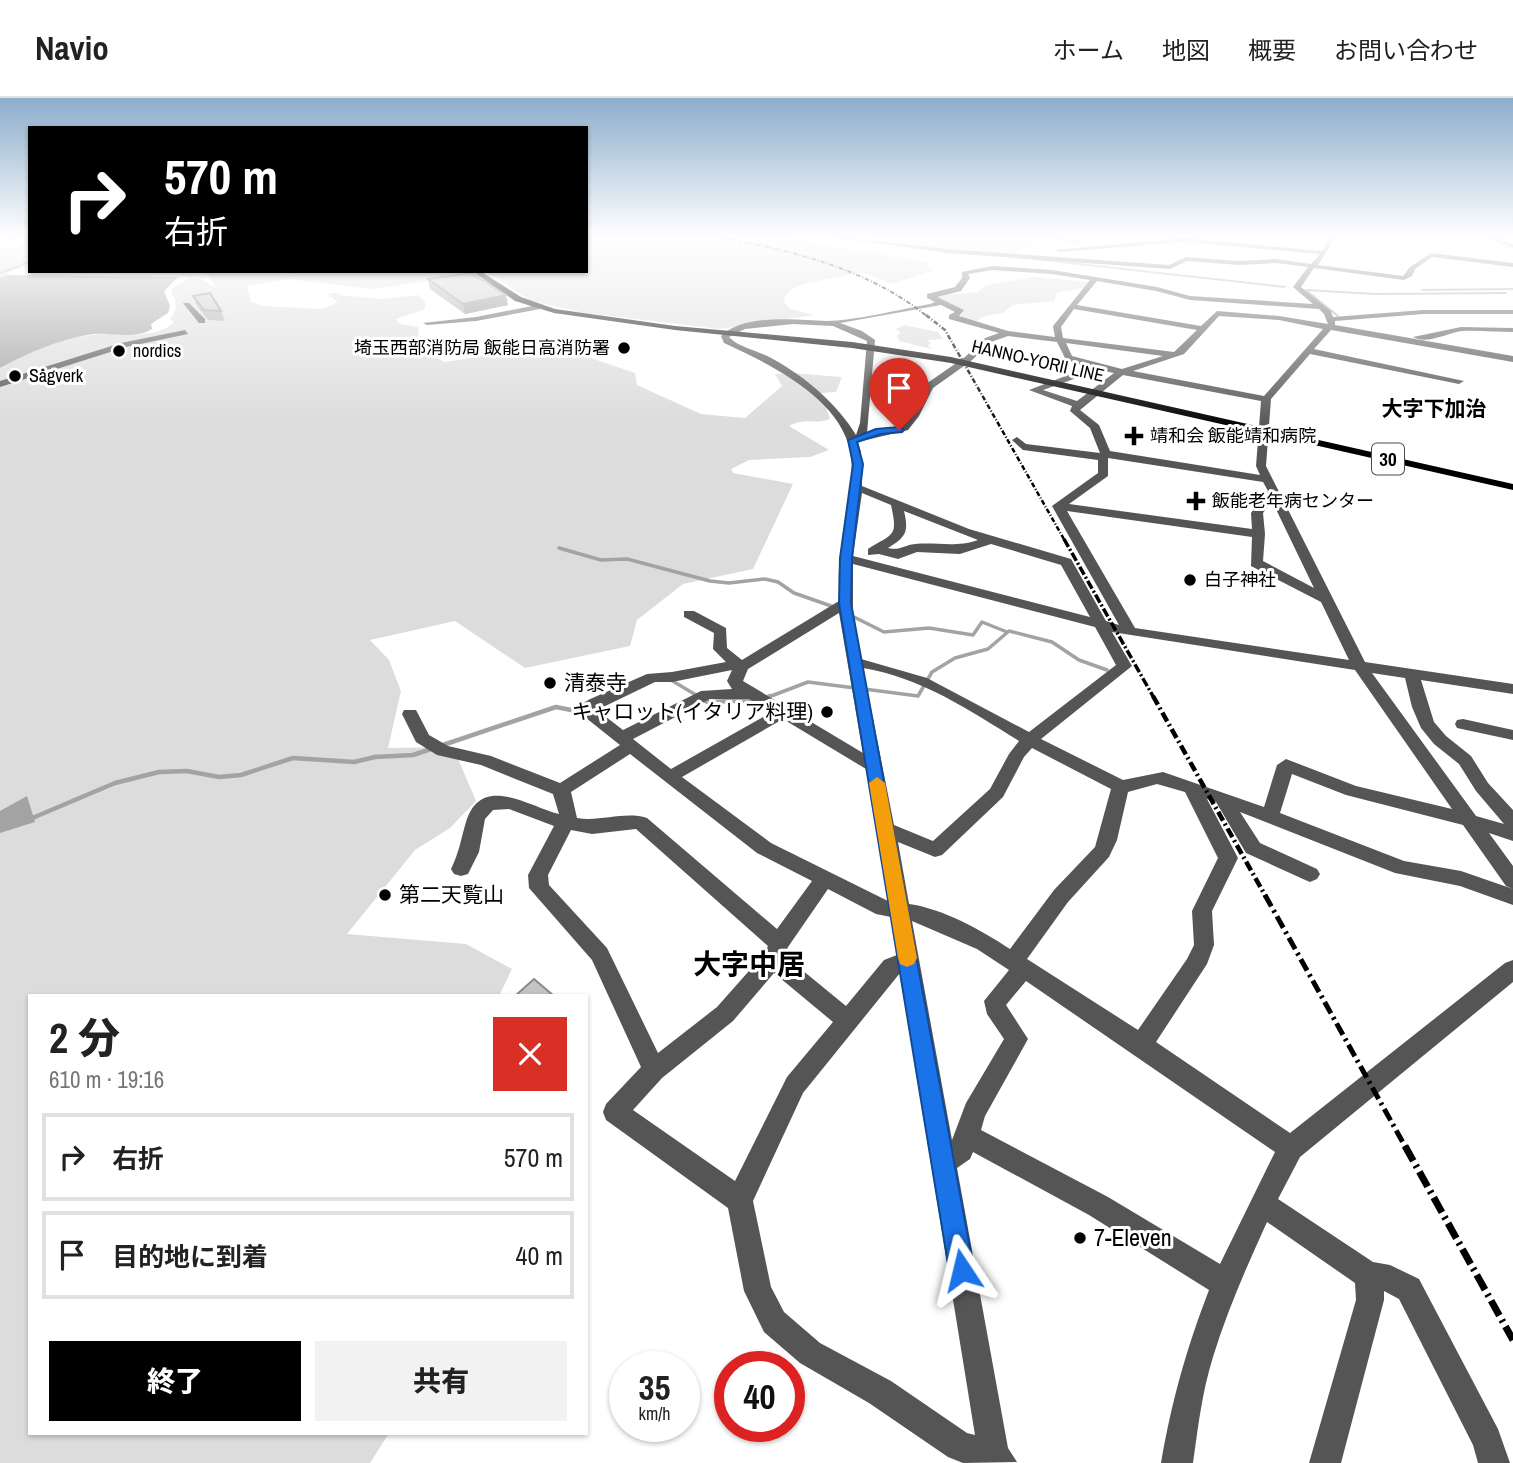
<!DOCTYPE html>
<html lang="ja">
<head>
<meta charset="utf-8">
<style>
  :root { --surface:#fff; --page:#f2f2f2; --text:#222; --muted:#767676; --line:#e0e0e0; --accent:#000 }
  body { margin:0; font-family:"Archivo Narrow","Noto Sans JP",sans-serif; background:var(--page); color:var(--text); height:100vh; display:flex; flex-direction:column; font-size:26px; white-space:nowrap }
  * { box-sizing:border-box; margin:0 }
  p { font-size:23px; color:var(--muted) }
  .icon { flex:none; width:38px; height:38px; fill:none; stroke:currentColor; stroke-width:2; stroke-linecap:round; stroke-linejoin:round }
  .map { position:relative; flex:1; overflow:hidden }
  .sheet { position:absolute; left:28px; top:896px; width:560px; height:441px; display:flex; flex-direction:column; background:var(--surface); border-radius:0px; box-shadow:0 2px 5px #0004 }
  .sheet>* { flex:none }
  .top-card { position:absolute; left:28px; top:28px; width:560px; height:147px; border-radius:0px; box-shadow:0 2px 5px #0004; background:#000; color:#fff; overflow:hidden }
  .speed { position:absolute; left:609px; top:1253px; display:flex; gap:14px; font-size:35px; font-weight:700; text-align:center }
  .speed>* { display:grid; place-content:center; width:91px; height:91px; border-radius:50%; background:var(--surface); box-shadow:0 2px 5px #0004; line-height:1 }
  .speed small { font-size:18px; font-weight:400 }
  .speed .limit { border:10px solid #d22; background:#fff; color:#111 }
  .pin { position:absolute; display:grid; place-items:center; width:60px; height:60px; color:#fff; margin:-72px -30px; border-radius:50% 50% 50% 0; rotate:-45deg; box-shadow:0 0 7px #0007 }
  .pin .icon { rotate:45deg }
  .me { position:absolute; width:77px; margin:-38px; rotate:350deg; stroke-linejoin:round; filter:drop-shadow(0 0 5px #0008) }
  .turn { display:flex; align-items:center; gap:24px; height:147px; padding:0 21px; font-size:32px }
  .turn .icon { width:91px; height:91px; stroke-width:2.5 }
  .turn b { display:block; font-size:49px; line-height:60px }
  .round { display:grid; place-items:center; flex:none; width:74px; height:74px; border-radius:0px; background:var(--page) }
  .overview { display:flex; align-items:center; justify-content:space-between; height:119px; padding:0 21px }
  h1 { font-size:42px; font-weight:800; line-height:52px }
  .button { display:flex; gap:14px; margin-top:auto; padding:14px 21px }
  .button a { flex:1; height:80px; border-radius:0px; background:var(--accent); color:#fff; font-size:28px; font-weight:800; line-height:80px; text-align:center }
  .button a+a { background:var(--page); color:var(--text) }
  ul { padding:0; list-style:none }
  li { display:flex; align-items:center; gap:21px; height:88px; margin:0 14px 10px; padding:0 7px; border:4px solid var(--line); border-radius:0px }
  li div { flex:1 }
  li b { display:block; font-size:26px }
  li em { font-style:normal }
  header { display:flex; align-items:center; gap:42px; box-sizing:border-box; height:98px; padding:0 35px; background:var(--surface); border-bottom:2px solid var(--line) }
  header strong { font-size:33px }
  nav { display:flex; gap:38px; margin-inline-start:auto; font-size:24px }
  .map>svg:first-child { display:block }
</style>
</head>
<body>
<header>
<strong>Navio</strong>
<nav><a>ホーム</a><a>地図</a><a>概要</a><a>お問い合わせ</a></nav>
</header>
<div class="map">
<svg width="1513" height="1365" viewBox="0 0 1513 1365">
  <rect width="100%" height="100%" fill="#fff"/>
  <g fill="#dcdcdc">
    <polygon points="586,139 786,139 929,165 928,170 934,172 892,186 862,174 804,186 792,191 785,199 784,205 791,211 813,217 720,231 585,215 531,203 486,173 586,173"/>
    <polygon points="840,139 1055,139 1014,154 992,155"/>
    <polygon points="30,146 30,164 0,180 0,151"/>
    <path d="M 199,173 L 467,173 L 472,177 L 371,191 L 289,181 L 247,188 L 251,204 L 263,208 L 322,211 L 338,204 L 327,196 L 340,194 L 338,197 L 381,201 L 419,197 L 425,204 L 425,211 L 396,221 L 400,226 L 419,229 L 417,246 L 444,264 L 523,252 L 571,249 L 576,255 L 635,275 L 637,287 L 701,316 L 745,320 L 782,288 L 775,276 L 791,275 L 842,279 L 836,294 L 821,295 L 830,321 C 814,327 805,319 789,328 L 829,352 L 810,359 L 749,362 L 731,371 L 733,375 L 793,386 L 753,471 L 683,486 L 637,522 L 630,548 L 525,570 L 455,523 L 370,542 L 389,562 L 401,593 L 388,650 L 453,649 L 476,703 L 450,730 L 415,752 L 347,836 L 466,846 L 512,871 L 499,898 L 30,898 L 30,1335 L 389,1335 L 370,1365 L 0,1365 L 0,270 C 28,254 58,241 91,237 C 119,233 149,244 174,225 L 170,220 C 179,211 176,203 171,192 C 191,176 195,178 216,189 L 208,177 Z"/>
    <polygon points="1035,179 1089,184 1085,190 1057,194 1054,203 1012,207 1003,215 985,218 975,224 958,220 963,215 933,198 978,194 986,187"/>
    <polygon points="904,227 938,234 943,241 928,242 931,246 928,247 932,251 899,243 897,237 901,235 896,231"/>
  </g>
  <g fill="#a3a3a3">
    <path d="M 7,177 L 178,179 L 164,193 L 170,208 L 168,215 L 151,226 L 152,231 C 134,242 112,234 93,236 C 60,241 29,254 0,270 L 0,180 Z"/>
    <polygon points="27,698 35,724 0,735 0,713"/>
  </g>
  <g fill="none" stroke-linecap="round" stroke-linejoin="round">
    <g stroke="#a3a3a3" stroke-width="2">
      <polyline points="823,139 867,144"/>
      <polyline points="0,143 28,139"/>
      <polyline points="1015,159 1285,189"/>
      <polyline points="0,175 30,164"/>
      <polyline points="1422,192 1513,191"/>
      <polyline points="1338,218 1306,192 1375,196 1506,195"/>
    </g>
    <g stroke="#a3a3a3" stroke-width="3.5">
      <polyline points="559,450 601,462 627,461 710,483 729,485 765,481 778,484 794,495 834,509"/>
      <polyline points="848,516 884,534 929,530 973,537 982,524 1007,534"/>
      <polyline points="671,582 701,600"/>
      <polyline points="864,591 918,598 932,574 955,560 988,551 1009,533 1052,544 1079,562 1107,572"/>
      <polyline points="766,600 808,584 855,590"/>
    </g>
    <g stroke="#a3a3a3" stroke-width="4.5">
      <polyline points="698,598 707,604 757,602"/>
      <polyline points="766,600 770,598"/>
      <polyline points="440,648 556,609 571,612 587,605"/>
      <polyline points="30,721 115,685 159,674 187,673 219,679 241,677 293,660 354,664 375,659 413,657 431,651"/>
    </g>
    <g fill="#555" fill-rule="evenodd">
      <path d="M 832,139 L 948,151 L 1169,167 L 1186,159 L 1239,163 L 1276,161 L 1311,166 L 1320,156 L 1183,144 L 1059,154 L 1056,152 L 1183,140 L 1322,153 L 1330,139 L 1336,139 L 1318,167 L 1403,178 L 1410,169 L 1431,155 L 1513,165 L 1513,169 L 1432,159 L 1415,171 L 1412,178 L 1404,182 L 1314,170 L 1301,189 L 1331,213 L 1333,219 L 1423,212 L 1513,212 L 1513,216 L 1423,216 L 1335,223 L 1335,227 L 1513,258 L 1513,264 L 1331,232 L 1314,251 L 1464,283 L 1459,286 L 1310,256 L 1271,301 L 1266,368 L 1365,564 L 1513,586 L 1513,596 L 1421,582 L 1434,624 L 1446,638 L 1471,658 L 1488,685 L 1513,712 L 1513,743 L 1489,735 L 1513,768 L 1513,791 L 1506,788 L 1463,727 L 1346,697 L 1292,676 L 1280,715 L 1404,763 L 1461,773 L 1513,791 L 1513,807 L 1460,788 L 1395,775 L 1240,714 L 1260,745 L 1317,771 L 1320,776 L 1317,781 L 1310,784 L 1303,781 L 1246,755 L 1216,704 L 1207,701 L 1238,760 L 1212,813 L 1214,847 L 1207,866 L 1156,944 L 1290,1035 L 1505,865 L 1513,862 L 1513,884 L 1300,1059 L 1278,1101 L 1373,1164 L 1390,1167 L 1419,1181 L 1498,1331 L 1510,1365 L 1478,1365 L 1473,1347 L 1399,1201 L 1384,1193 L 1384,1202 L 1341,1365 L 1309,1365 L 1356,1202 L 1355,1185 L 1267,1124 C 1247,1168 1227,1213 1213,1259 C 1202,1294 1198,1329 1193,1365 L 1161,1365 C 1172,1302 1186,1252 1209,1192 L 1089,1117 L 973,1054 L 970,1061 L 957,1070 L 1008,1350 L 1017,1364 L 963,1365 L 948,1359 L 869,1305 L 800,1265 L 764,1234 L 744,1193 L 728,1110 L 606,1022 L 603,1014 L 606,1006 L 641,969 L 592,862 L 529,790 L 528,777 L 554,728 L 509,711 L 493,712 L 485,721 L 479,754 L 468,776 L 461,778 L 454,776 L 451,771 C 459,755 461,741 466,724 C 481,675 528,708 559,716 L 553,696 L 481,667 L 437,657 L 416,644 L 402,616 L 404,612 L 416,612 L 429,637 L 448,648 L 491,658 L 560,685 L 620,647 L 581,616 L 579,612 L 588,602 L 647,576 L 672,574 L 726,564 L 713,551 L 714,535 L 684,519 L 684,513 L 694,513 L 726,530 L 727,550 L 742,562 L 839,503 C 839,488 838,474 840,460 C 843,425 857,388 850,353 C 840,300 768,265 724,245 L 721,238 C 744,215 797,222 827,223 C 854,223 901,211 930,206 L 935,204 L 927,200 L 927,196 L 955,189 L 962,180 L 962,174 L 992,168 L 1052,172 L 1157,189 L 1190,198 L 1313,206 L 1293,189 L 1308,169 L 1276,165 L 1239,167 L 1187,163 L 1170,171 L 948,155 ZM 992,172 L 1052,176 L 1090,182 L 1053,228 L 1055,239 L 1008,233 L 959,218 L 964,212 L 937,199 L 961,193 L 970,180 L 968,176 ZM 1097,183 L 1156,193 L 1190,202 L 1319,211 L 1324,216 L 1328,226 L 1279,218 L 1217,213 L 1201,228 L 1077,207 ZM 941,207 L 955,214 L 949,217 L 949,221 L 999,235 L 985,240 L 965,259 L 926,286 L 910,317 L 901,328 L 867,335 L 875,242 L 862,233 L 840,225 ZM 1074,211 L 1197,232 L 1174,254 L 1063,240 L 1061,229 ZM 1219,218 L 1279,222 L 1323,231 L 1264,298 L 1133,273 L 1184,256 ZM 793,226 L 833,228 L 867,243 L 860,325 L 856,337 C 838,307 806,279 773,261 C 760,253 739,250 729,239 L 745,231 ZM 1008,238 L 1057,244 L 1066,262 L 1089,269 L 1029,292 L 1072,308 L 1070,313 L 1090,330 L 1100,355 L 1026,346 L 1017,339 L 1012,342 L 1023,352 L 1098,362 L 1098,375 L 1052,408 L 1119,527 L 1106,523 L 1071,461 L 969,431 L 862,388 L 861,354 L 858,344 L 908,332 L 919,318 L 933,290 L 971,263 L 991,244 ZM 1066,245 L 1163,258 L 1122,271 L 1072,258 ZM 1099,272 L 1114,275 L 1077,303 L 1043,292 ZM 1123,277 L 1261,303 L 1256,368 L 1260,377 L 1110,353 L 1099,327 L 1080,312 ZM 1108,360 L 1263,384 L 1268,393 L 1251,415 L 1252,431 L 1069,406 L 1108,378 ZM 862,395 L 891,407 C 898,439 894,435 868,451 L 868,457 L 879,456 L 898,461 L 917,454 L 960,456 L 991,446 L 1061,467 L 1090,519 L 853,458 ZM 1272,403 L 1314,490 L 1263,463 L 1265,436 L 1263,415 ZM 904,413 L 978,442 C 954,450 939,444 915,446 C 904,447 900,453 888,450 C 906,439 909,434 904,413 ZM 1067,413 L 1252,439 L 1251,468 L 1321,504 L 1349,562 L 1135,530 ZM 853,466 L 1095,529 L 1116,567 L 1029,634 L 927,580 L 861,561 L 853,519 ZM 839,515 L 863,655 L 743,583 L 748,571 ZM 1112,534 L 1355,572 L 1452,711 L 1356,688 L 1286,661 L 1277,667 L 1264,709 L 1163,674 L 1123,682 L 1041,641 L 1132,568 ZM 863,570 C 920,579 971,613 1019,643 L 1009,656 L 990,691 L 933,743 L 894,727 ZM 732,572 L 727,583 L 732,591 L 701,593 L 623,632 L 597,612 L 655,584 L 672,584 ZM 1372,575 L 1405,580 L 1412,609 L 1421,630 L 1434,646 L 1459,666 L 1476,693 L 1504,726 L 1476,718 ZM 710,601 L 749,601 L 772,614 L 671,671 L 633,641 ZM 783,621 L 866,671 L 888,803 L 771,745 L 682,679 ZM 1032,650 L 1111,691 L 1095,749 L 1054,792 L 1010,851 C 981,832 944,811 909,806 L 898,744 L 935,759 L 942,757 L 1003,699 L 1024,659 ZM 630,656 L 757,755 L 812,783 L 777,831 L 647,720 C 625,713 600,724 577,720 L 571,694 ZM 1157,686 L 1185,694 L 1218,760 L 1192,813 L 1194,847 L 1187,861 L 1138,932 L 1027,861 L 1068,804 L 1109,759 L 1117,742 L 1128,694 ZM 636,731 L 768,848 L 764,856 L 717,909 L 658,955 L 607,850 L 549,787 L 548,777 L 571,732 L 592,736 ZM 828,791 L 876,816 L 891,819 L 897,857 L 884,862 L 846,908 L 785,858 L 788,849 ZM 912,823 L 977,851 L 1009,872 L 984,903 L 987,916 L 1004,941 L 966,1005 L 952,1042 ZM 774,875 L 833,924 L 787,979 L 735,1083 L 633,1012 L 662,980 L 733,923 ZM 900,875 L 975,1337 L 967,1335 L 891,1283 L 820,1245 L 784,1214 L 771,1189 L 753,1103 L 803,995 ZM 1026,883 L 1275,1054 L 1220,1166 L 1108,1099 L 981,1032 L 985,1018 L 1028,941 L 1006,907 Z"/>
      <polygon points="1040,139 1081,143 1078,145"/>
      <polygon points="1483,139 1493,139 1513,146 1513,150"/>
      <polygon points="183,205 189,205 205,221 205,225 199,225"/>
      <polygon points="537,207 540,211 476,223 427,227 423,225 476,219"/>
      <path d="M 1461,229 L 1513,230 L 1513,234 C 1496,234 1478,232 1462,233 C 1446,235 1428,247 1413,239 Z"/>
      <polygon points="185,232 188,236 126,249 0,289 0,283 121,245"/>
      <polygon points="1463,621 1513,632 1513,642 1457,630 1455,626 1457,622"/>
    </g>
    <polygon fill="#000" fill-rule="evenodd" points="472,173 480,173 521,199 555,211 675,228 852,244 951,259 1513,386 1513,392 951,265 852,250 675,232 554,215 515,203"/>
    <path stroke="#000" stroke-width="2" stroke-dasharray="4.5 2 1 2" stroke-linecap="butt" d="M 719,139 C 793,153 869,171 928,219"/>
    <polyline stroke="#000" stroke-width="2.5" stroke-dasharray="5 2 1 2" stroke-linecap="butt" points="926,217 945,232 1065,443"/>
    <polyline stroke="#000" stroke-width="3.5" stroke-dasharray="9 2.5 2 2.5" stroke-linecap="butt" points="1064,441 1154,600"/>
    <polyline stroke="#000" stroke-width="4.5" stroke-dasharray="10 3.5 2 3.5" stroke-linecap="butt" points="1153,598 1266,799"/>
    <polyline stroke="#000" stroke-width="5" stroke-dasharray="13 4.5 2.5 4.5" stroke-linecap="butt" points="1265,797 1406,1050"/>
    <polyline stroke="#000" stroke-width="7" stroke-dasharray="17 5 2.5 5" stroke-linecap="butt" points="1405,1048 1513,1242"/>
  </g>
  <g fill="#a9a9a9">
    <polygon points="428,181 508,207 465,216 430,191"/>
    <polygon points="193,198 221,213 225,223 208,222 197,208"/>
  </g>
  <polygon fill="#898989" points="506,197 508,207 465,216 463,206"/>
  <g fill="#c4c4c4" stroke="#898989" stroke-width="2">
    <polygon points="471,175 506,197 463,206 428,181"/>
    <polygon points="210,195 221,213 204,212 193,198"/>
    <polygon points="534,881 554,898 515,898"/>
  </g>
  <linearGradient id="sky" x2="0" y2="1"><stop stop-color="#8cadcc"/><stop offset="0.42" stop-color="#fff"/><stop offset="1" stop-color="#fff" stop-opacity="0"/></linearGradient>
  <rect width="1513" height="330" fill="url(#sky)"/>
  <polygon fill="#1a73e8" stroke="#114b97" stroke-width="2" points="899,329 904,332 902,334 881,336 857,344 863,366 852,460 851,505 974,1172 971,1181 962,1184 953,1181 949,1172 839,505 840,460 853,366 848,342 876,331"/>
  <polygon fill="#f59e0b" points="877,679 885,685 917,860 914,866 907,869 900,866 898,860 869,685"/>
  <g fill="#000" stroke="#fff" stroke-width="2.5">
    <circle cx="624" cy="250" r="7"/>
    <circle cx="119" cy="253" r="7"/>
    <circle cx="15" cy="278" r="7"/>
    <path d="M1130.5 327.5h7v7h7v7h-7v7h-7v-7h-7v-7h7z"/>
    <path d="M1192.5 392.5h7v7h7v7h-7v7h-7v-7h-7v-7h7z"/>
    <circle cx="1190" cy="482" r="7"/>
    <circle cx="550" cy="585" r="7"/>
    <circle cx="827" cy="614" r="7"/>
    <circle cx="385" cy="797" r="7"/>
    <circle cx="1080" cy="1140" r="7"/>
  </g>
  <g text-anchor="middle" stroke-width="6" stroke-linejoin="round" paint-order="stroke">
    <g font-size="18" fill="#000" stroke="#fff" text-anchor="start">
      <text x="610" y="256" text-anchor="end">埼玉西部消防局 飯能日高消防署</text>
      <text x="133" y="259">nordics</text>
      <text x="29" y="284">Sågverk</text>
      <text x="1150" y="344">靖和会 飯能靖和病院</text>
      <text x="1212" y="409">飯能老年病センター</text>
      <text x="1204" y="488">白子神社</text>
    </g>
    <g font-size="18" fill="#000" stroke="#fff">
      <text transform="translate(1038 263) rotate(13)" y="6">HANNO-YORII LINE</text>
    </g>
    <rect fill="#fff" stroke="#4c4c4c" stroke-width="2" x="1372" y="345.5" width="32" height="31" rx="5"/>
    <g font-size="19" font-weight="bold" fill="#000">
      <text x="1388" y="368">30</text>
    </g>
    <g font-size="21" font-weight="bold" fill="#000" stroke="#fff">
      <text x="1434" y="318">大字下加治</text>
    </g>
    <g font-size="21" fill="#000" stroke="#fff" text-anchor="start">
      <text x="564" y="592">清泰寺</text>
      <text x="813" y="621" text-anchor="end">キャロット(イタリア料理)</text>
      <text x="399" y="804">第二天覧山</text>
    </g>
    <g font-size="24" fill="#000" stroke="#fff" text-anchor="start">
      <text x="1094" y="1148">7-Eleven</text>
    </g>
    <g font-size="28" font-weight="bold" fill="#000" stroke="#fff">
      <text x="749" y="876">大字中居</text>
    </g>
  </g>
</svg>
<div class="speed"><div>35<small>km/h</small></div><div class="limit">40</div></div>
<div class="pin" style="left:899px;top:332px;background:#d93025"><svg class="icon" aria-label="arrive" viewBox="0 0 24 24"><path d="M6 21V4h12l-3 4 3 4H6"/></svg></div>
<svg class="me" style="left:962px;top:1172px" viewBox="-20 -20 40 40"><path d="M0-17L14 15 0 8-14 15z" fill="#1a73e8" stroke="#fff" stroke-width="4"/></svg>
<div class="top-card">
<div class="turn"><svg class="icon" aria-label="right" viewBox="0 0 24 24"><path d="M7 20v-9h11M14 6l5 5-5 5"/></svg><div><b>570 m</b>右折</div></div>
</div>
<section class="sheet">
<div class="overview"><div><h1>2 分</h1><p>610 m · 19:16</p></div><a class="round" style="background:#d93025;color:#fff"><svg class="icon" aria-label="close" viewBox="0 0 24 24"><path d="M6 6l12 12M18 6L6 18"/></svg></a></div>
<ul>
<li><svg class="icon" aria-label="right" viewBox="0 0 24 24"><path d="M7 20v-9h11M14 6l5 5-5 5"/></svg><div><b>右折</b></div><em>570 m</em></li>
<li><svg class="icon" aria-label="arrive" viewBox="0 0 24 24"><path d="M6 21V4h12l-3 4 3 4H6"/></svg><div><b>目的地に到着</b></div><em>40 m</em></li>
</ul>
<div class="button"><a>終了</a><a>共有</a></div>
</section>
</div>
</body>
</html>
